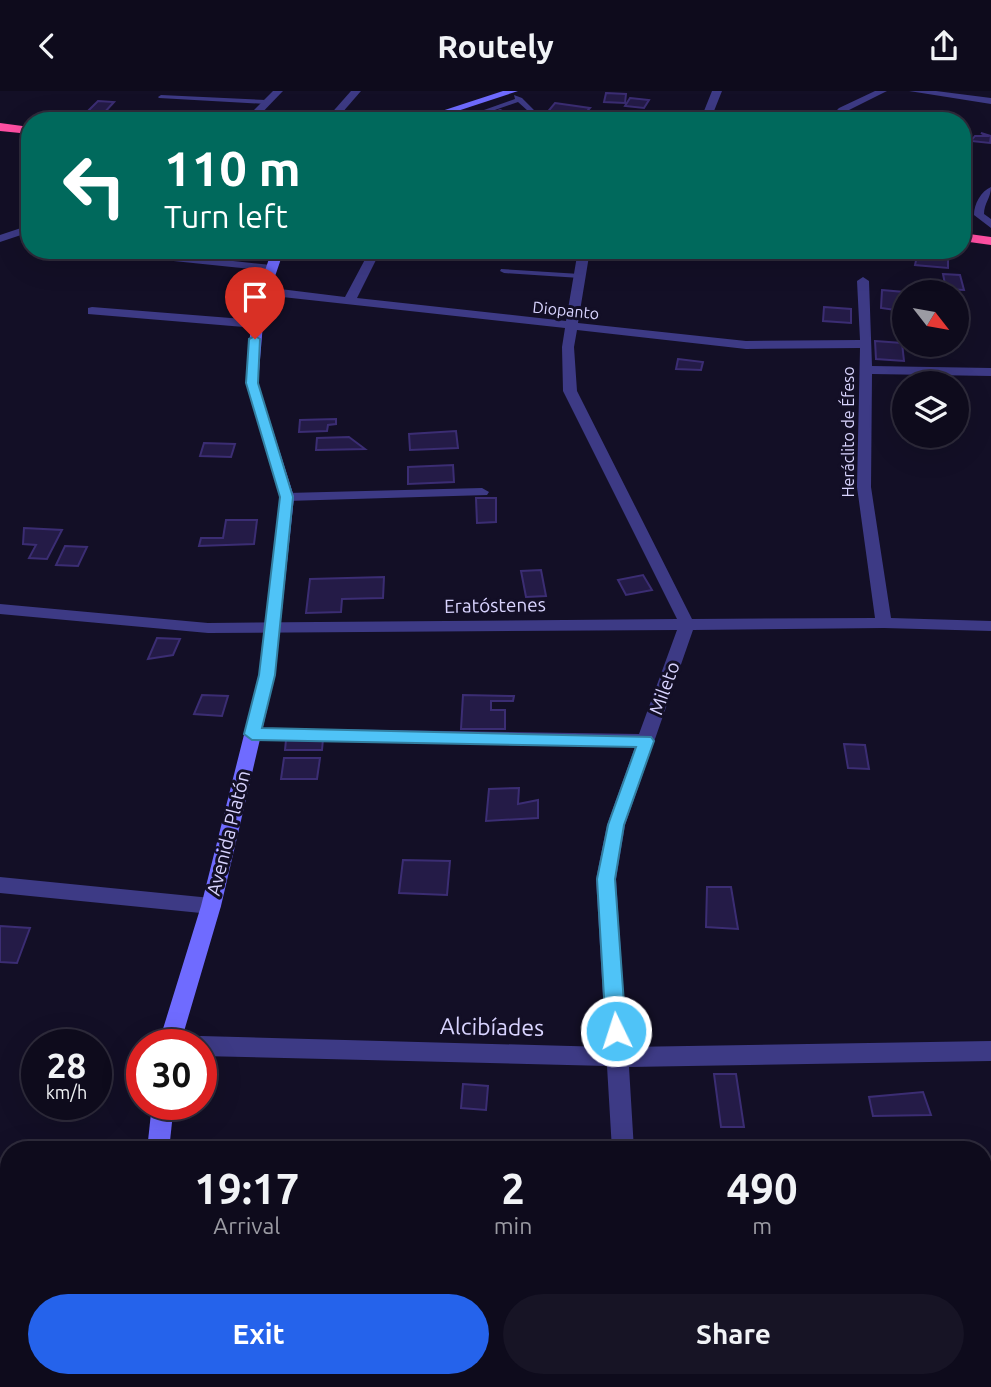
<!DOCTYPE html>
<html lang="en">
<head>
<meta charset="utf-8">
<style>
  :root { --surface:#0e0b1c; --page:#171425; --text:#f1f3f6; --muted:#9b9ba3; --line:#2e2b3b; --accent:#2563eb }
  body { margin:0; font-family:Ubuntu,sans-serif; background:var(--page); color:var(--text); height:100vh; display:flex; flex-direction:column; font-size:26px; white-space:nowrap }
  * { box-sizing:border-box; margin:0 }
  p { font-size:23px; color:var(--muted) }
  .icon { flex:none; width:38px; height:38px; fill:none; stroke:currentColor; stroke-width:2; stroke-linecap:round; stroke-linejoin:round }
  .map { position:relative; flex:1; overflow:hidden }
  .panel { position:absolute; left:0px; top:1050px; width:992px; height:247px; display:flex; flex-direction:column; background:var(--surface); border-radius:28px 28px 0 0; box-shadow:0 7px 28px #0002,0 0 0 2px var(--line) }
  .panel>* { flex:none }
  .banner { position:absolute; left:21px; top:21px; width:950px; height:147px; border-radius:28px; box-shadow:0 7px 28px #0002,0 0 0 2px var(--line); background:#00695c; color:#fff; overflow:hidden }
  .needle { width:46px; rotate:121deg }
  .tools { position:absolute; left:892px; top:189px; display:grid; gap:14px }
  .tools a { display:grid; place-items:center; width:77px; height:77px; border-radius:50%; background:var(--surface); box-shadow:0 7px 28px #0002,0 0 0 2px var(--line); font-size:35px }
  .speed { position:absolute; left:21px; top:938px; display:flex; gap:14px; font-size:35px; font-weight:700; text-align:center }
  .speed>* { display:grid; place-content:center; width:91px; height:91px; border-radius:50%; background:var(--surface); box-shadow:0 7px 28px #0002,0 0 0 2px var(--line); line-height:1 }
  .speed small { font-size:18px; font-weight:400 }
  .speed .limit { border:10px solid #d22; background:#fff; color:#111 }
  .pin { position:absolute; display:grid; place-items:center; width:60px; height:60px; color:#fff; margin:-72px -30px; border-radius:50% 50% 50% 0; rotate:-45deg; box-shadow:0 0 7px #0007 }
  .pin .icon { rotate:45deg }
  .me { position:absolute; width:77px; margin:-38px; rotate:356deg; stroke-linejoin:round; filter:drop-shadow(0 0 5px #0008) }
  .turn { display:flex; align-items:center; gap:24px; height:147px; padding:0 28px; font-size:32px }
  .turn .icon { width:91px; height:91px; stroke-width:2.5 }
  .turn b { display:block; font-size:49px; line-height:60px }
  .eta { display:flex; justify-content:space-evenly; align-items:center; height:119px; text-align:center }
  .eta b { font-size:42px; font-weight:700; line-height:49px }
  .primary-button { display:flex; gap:14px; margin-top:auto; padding:14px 28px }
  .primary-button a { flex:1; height:80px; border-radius:42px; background:var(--accent); color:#fff; font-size:28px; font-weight:700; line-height:80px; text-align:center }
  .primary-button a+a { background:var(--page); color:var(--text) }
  header { display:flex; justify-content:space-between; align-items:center; height:91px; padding:0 28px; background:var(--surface); font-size:32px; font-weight:700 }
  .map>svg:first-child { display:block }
</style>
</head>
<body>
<header><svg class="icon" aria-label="back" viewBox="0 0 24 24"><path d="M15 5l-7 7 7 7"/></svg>Routely<svg class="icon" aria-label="share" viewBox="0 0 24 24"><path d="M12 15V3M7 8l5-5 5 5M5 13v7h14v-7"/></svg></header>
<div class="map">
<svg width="991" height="1296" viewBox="0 0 991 1296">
  <rect width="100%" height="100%" fill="#130f26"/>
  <g fill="#241b47" stroke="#3b2d73" stroke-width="2">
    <polygon points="606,2 626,3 625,12 604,11"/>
    <polygon points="630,7 649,9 644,17 625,15"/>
    <polygon points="98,10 114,11 104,22 87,21"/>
    <polygon points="555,12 590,17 578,30 540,30"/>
    <polygon points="500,19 517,27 514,30 468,30"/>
    <polygon points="981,42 991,45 990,52 971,50 975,45 986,45"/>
    <polygon points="917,165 948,168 948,177 915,174"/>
    <polygon points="943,183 960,184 964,199 946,198"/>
    <polygon points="882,199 904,201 903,220 881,217"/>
    <polygon points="824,216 851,218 851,232 823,230"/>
    <polygon points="875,250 902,252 904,270 876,268"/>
    <polygon points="678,268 703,271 701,279 676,278"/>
    <polygon points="336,328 336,333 328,334 327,340 299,341 300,329"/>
    <polygon points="456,340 458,357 410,359 409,343"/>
    <polygon points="349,346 365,358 316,359 317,347"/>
    <polygon points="204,352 235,353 231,366 200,365"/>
    <polygon points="453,374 454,391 408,393 408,376"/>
    <polygon points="476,407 496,407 496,431 477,432"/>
    <polygon points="226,429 257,429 254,453 199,455 201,447 223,447"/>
    <polygon points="24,437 62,439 47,468 29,467 36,454 23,453"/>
    <polygon points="65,455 87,456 78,475 56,474"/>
    <polygon points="541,479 546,505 526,506 521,480"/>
    <polygon points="643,484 652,499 626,504 618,489"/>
    <polygon points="384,486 383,507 342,508 341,521 306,522 310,488"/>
    <polygon points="157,547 180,548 173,564 148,568"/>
    <polygon points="202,604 228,605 222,625 194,623"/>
    <polygon points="463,604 514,605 513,610 491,610 491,619 505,619 505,638 461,638"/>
    <polygon points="323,648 322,659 285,659 286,649"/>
    <polygon points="844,653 865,654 869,678 848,677"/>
    <polygon points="284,667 320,667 317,688 281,688"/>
    <polygon points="519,697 518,713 538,709 538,727 486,730 489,698"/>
    <polygon points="403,769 450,770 447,804 399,802"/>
    <polygon points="707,796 731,796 738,838 706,836"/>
    <polygon points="0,835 30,837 17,872 0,871"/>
    <polygon points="714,983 736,983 744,1036 721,1036"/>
    <polygon points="463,993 488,995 486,1019 461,1017"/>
    <polygon points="923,1001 931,1024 873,1025 869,1006"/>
    <polygon points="9,1072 9,1177 0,1177 0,1073"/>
  </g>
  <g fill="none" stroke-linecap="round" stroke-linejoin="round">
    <g fill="#3d3a85" fill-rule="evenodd">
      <polygon points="161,4 266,9 269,11 266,13 159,7 158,6"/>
      <polygon points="514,4 522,7 535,20 529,30 522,30 528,20 518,11 463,30 453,30 515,8"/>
      <polygon points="501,178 580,183 584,185 580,187 504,182 500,180"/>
    </g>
    <g fill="#3d3a85" fill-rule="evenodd">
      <polygon points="273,0 283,0 254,30 243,30"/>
      <polygon points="351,0 361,0 335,30 327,30 328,26"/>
      <polygon points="712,0 722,0 710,30 700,30"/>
      <polygon points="875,0 887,0 845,21 837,30 826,30 839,17"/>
      <polygon points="909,0 936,0 991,7 991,13"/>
      <path d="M 991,96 C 991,107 984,112 984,123 L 991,128 L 991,137 L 974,124 C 974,113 981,100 991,96 Z"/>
      <polygon points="30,134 30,141 0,151 0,144"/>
      <polygon points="91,159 132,159 271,174 277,177 271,180 96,162"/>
      <path d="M 370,159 L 380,161 L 357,207 L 566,230 L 578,159 L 590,159 L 578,232 L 746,250 L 860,249 L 857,190 L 863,186 L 869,190 L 872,275 L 991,277 L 991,285 L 872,283 L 871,396 L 891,527 L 991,530 L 991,540 L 884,537 L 693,539 L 625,734 L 616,788 L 627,956 L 991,950 L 991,970 L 629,976 L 634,1059 L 612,1059 L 607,975 L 201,965 L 201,954 L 191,954 L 193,948 L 201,945 L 606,956 L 596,788 L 607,734 L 635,656 L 252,649 L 246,647 L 243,643 L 246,639 L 252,637 L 639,643 L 677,539 L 208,542 L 0,523 L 0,513 L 208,532 L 677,528 L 563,300 L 562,256 L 565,237 L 264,204 L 258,200 L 264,196 L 345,206 ZM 577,239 L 746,258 L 860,257 L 857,396 L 875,527 L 692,528 L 577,300 L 574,256 Z"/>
      <polygon points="92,216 257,229 263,233 257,237 88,223 88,217"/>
      <polygon points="482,397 489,401 487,404 287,410 280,406 287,402"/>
      <polygon points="0,786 211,807 218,809 221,815 218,821 211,823 0,802"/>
      <polygon points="92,1288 359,1288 355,1296 89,1296"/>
      <rect x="645" y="1288" width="26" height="8"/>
    </g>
    <g fill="#6f6bff" fill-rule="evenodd">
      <polygon points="503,0 518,0 427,30 411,30"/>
      <polygon points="272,159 284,159 270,200 263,233 258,292 294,406 275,584 221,815 180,954 158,954 201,815 259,584 280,406 246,292 251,233 258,200"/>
      <polygon points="152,1013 174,1013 169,1059 147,1059"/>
      <polygon points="44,1288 73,1288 69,1296 41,1296"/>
    </g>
    <g fill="#ff4fa3" fill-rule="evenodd">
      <polygon points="0,32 30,36 30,43 0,40"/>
      <polygon points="962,142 991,146 991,154 962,150"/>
    </g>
  </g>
  <polygon fill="#4fc3f7" stroke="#337fa1" stroke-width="2" points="255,245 260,248 258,292 293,406 275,584 262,637 651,646 654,650 624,734 615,788 626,940 623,946 616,949 609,946 606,940 597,788 608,734 636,656 252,649 244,643 259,584 280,406 246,292 249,248"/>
  <g text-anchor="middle" stroke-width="6" stroke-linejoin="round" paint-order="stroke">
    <g font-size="16" fill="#d9d4ff" stroke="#130f26">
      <text transform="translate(566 219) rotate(6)" y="6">Diopanto</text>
      <text transform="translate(848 341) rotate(-90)" y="6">Heráclito de Éfeso</text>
    </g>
    <g font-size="19" fill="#d9d4ff" stroke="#130f26">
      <text transform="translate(495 514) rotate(-1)" y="7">Eratóstenes</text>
      <text transform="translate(664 597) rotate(-70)" y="7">Mileto</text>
      <text transform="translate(228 742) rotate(-76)" y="7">Avenida Platón</text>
    </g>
    <g font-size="23" fill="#d9d4ff" stroke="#130f26">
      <text transform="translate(492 936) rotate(1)" y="8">Alcibíades</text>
    </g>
  </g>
</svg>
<div class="tools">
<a><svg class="needle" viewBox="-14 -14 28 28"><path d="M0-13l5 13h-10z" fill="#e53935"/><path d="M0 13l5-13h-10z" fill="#9b9ba3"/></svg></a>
<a><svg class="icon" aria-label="layers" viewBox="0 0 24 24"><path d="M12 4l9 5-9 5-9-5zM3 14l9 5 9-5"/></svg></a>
</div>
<div class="speed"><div>28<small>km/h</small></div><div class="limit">30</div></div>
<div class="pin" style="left:255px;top:248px;background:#d93025"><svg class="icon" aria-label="arrive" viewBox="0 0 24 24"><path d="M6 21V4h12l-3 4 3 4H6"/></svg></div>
<svg class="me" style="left:616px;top:940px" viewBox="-20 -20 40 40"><circle r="17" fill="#4fc3f7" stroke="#fff" stroke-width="3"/><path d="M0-11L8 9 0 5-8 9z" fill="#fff"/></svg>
<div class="banner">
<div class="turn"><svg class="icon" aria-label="left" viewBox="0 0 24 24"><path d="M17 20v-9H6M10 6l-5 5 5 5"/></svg><div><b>110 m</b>Turn left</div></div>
</div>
<section class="panel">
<div class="eta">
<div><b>19:17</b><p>Arrival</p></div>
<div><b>2</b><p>min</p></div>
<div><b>490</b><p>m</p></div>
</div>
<div class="primary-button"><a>Exit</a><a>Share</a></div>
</section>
</div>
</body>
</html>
